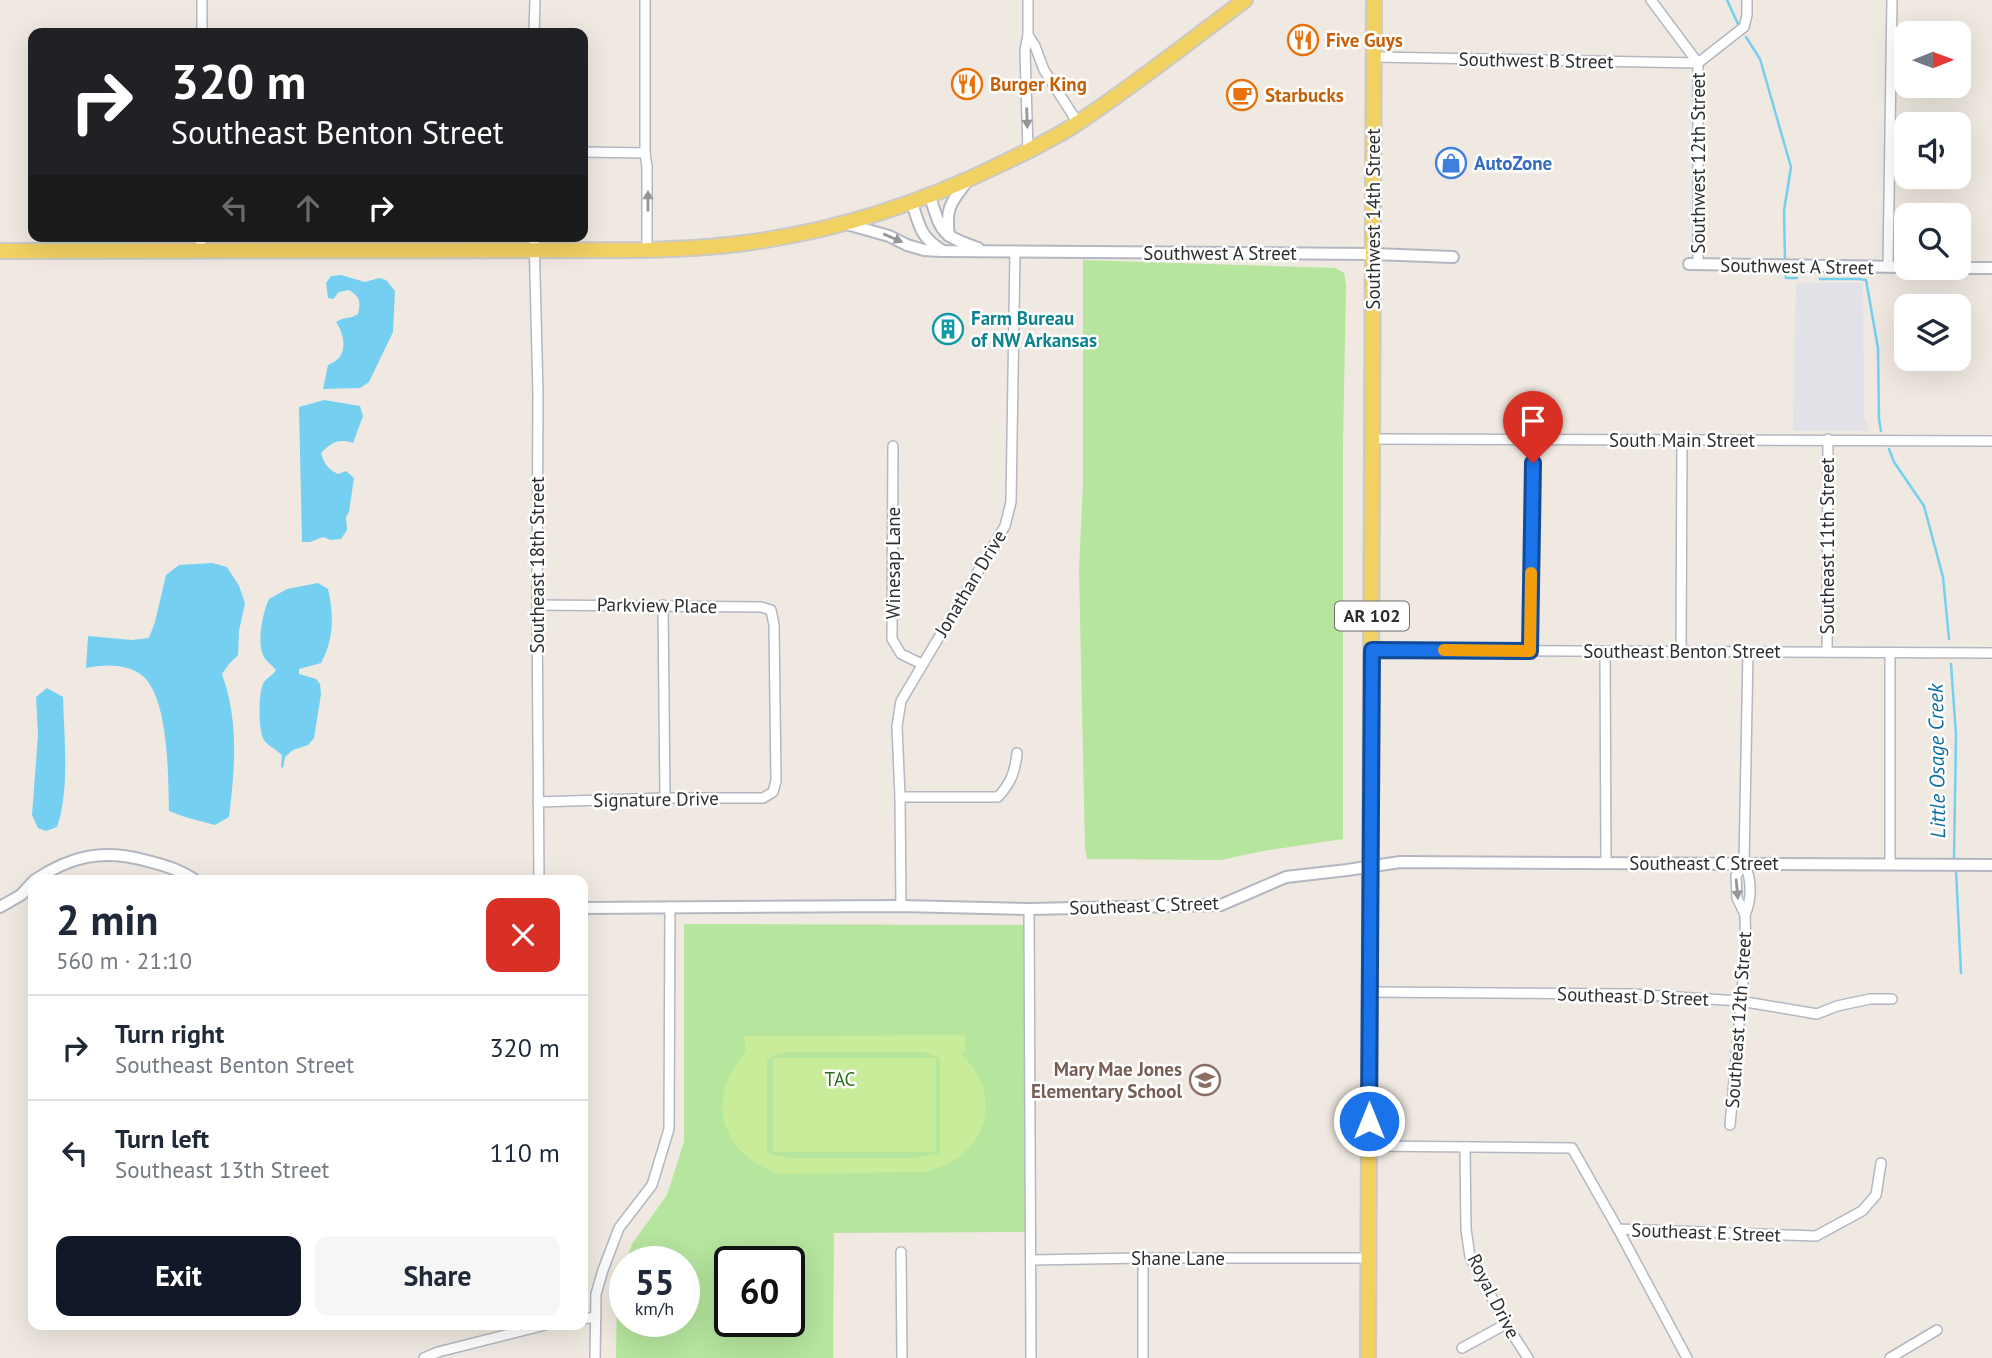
<!DOCTYPE html>
<html lang="en">
<head>
<meta charset="utf-8">
<style>
  :root { --surface:#fff; --page:#f6f6f7; --text:#1f2937; --muted:#747a83; --line:#e0e1e3; --accent:#111827 }
  body { margin:0; font-family:"PT Sans",sans-serif; background:var(--page); color:var(--text); height:100vh; display:flex; flex-direction:column; font-size:26px; white-space:nowrap }
  * { box-sizing:border-box; margin:0 }
  p { font-size:23px; color:var(--muted) }
  .icon { flex:none; width:38px; height:38px; fill:none; stroke:currentColor; stroke-width:2; stroke-linecap:round; stroke-linejoin:round }
  .map { position:relative; flex:1; overflow:hidden }
  .details { position:absolute; left:28px; top:875px; width:560px; height:455px; display:flex; flex-direction:column; background:var(--surface); border-radius:14px; box-shadow:0 7px 28px #0002 }
  .details>* { flex:none }
  .banner { position:absolute; left:28px; top:28px; width:560px; height:214px; border-radius:14px; box-shadow:0 7px 28px #0002; background:#202124; color:#fff; overflow:hidden }
  .needle { width:46px; rotate:89deg }
  .controls { position:absolute; left:1894px; top:21px; display:grid; gap:14px }
  .controls a { display:grid; place-items:center; width:77px; height:77px; border-radius:14px; background:var(--surface); box-shadow:0 7px 28px #0002; font-size:35px }
  .speed { position:absolute; left:609px; top:1246px; display:flex; gap:14px; font-size:35px; font-weight:700; text-align:center }
  .speed>* { display:grid; place-content:center; width:91px; height:91px; border-radius:50%; background:var(--surface); box-shadow:0 7px 28px #0002; line-height:1 }
  .speed small { font-size:18px; font-weight:400 }
  .speed .limit { border:4px solid #111; border-radius:10px; background:#fff; color:#111 }
  .pin { position:absolute; display:grid; place-items:center; width:60px; height:60px; color:#fff; margin:-72px -30px; border-radius:50% 50% 50% 0; rotate:-45deg; box-shadow:0 0 7px #0007 }
  .pin .icon { rotate:45deg }
  .me { position:absolute; width:77px; margin:-38px; rotate:0deg; stroke-linejoin:round; filter:drop-shadow(0 0 5px #0008) }
  .turn { display:flex; align-items:center; gap:24px; height:147px; padding:0 28px; font-size:32px }
  .turn .icon { width:91px; height:91px; stroke-width:2.5 }
  .turn b { display:block; font-size:49px; line-height:60px }
  .lanes { display:flex; align-items:center; height:66px; padding:0 28px; background:#0003; justify-content:center; gap:35px; direction:ltr }
  .lanes .off { opacity:.35 }
  .round { display:grid; place-items:center; flex:none; width:74px; height:74px; border-radius:14px; background:var(--page) }
  .headline { display:flex; align-items:center; justify-content:space-between; height:119px; padding:0 28px }
  h1 { font-size:42px; font-weight:600; line-height:52px }
  .cta { display:flex; gap:14px; margin-top:auto; padding:14px 28px }
  .cta a { flex:1; height:80px; border-radius:14px; background:var(--accent); color:#fff; font-size:28px; font-weight:600; line-height:80px; text-align:center }
  .cta a+a { background:var(--page); color:var(--text) }
  ul { padding:0; list-style:none }
  li { display:flex; align-items:center; gap:21px; height:105px; padding:0 28px; border-top:2px solid var(--line) }
  li div { flex:1 }
  li b { display:block; font-size:26px }
  li em { font-style:normal }
  .map>svg:first-child { display:block }
</style>
</head>
<body>
<div class="map">
<svg width="1992" height="1358" viewBox="0 0 1992 1358">
  <rect width="100%" height="100%" fill="#efe9e1"/>
  <polygon fill="#e3e1e8" points="1796,283 1863,283 1864,418 1869,431 1793,431"/>
  <g fill="#b6e59e" fill-rule="evenodd">
    <polygon points="1083,260 1335,268 1344,273 1346,285 1343,444 1343,839 1263,851 1221,860 1087,859 1085,847 1079,569 1083,484"/>
    <path d="M 684,924 L 1029,925 L 1031,1232 L 834,1233 L 833,1358 L 616,1358 L 617,1287 L 625,1265 L 625,1321 L 684,1321 L 684,1262 L 626,1262 L 632,1244 L 667,1195 L 684,1142 ZM 730,1262 L 789,1262 L 789,1321 L 730,1321 Z"/>
  </g>
  <g fill="#c9ec9a" fill-rule="evenodd">
    <path d="M 965,1035 L 965,1053 L 960,1053 C 1008,1097 985,1160 923,1172 L 779,1174 C 720,1154 704,1098 746,1052 L 744,1036 ZM 790,1052 L 924,1052 L 940,1058 L 940,1153 L 915,1158 L 789,1158 L 772,1155 L 767,1152 L 767,1059 L 779,1053 Z"/>
    <rect x="773" y="1058" width="163" height="94"/>
  </g>
  <g fill="#75cff0">
    <path d="M 341,275 L 365,282 L 379,278 L 386,280 L 395,291 L 393,332 L 369,382 L 360,388 L 323,389 L 328,365 C 332,363 336,361 339,358 C 347,348 343,332 336,322 C 343,317 351,319 358,314 C 361,301 360,297 349,290 L 339,292 L 333,299 L 328,298 L 326,283 L 331,276 Z"/>
    <path d="M 324,400 L 360,406 L 363,416 L 353,443 C 338,438 331,443 321,453 C 324,464 328,469 338,474 L 346,471 L 354,478 L 349,512 L 346,517 L 347,530 L 341,539 L 331,540 L 323,537 L 310,542 L 302,542 L 299,407 Z"/>
    <path d="M 212,563 L 227,567 L 239,586 L 245,603 L 239,631 L 238,655 L 229,664 L 222,674 C 239,722 235,768 229,817 L 215,825 L 185,817 L 169,811 C 168,776 169,702 144,677 C 128,663 105,664 86,668 L 88,636 L 132,640 L 149,638 L 155,622 L 166,575 L 179,565 Z"/>
    <path d="M 318,583 L 328,589 C 334,615 334,639 321,663 L 299,669 L 299,674 L 316,679 L 320,684 L 321,694 L 314,738 L 308,745 L 293,750 L 285,757 L 283,768 L 281,767 L 282,755 C 277,750 267,745 264,740 C 258,731 258,690 264,682 C 268,677 273,675 276,670 C 273,666 266,661 264,657 C 256,643 263,612 269,599 L 287,589 Z"/>
    <path d="M 47,688 L 63,697 C 64,736 70,790 57,827 L 46,831 L 38,828 L 32,815 L 38,735 L 36,697 Z"/>
  </g>
  <g fill="none" stroke-linecap="round" stroke-linejoin="round">
    <g stroke="#75cff0" stroke-width="2.5">
      <polyline points="1727,0 1738,24"/>
      <polyline points="1746,37 1760,59 1791,167 1784,211 1785,258"/>
      <polyline points="1785,272 1786,278 1797,278"/>
      <polyline points="1820,279 1859,279 1866,280 1878,348 1879,419 1881,431"/>
      <polyline points="1889,449 1894,462 1924,506 1943,577 1949,639"/>
      <polyline points="1951,664 1956,735 1954,858"/>
      <polyline points="1956,870 1961,973"/>
    </g>
    <g stroke="#b4b7c1" stroke-width="12">
      <g id="minor">
        <polyline points="645,0 645,153 647,167 647,250"/>
        <polyline points="1028,0 1028,35 1025,50 1028,151"/>
        <polyline points="1651,0 1698,63"/>
        <polyline points="202,33 202,0"/>
        <polyline points="534,33 535,0"/>
        <polyline points="1028,35 1035,46 1044,70 1078,123"/>
        <polyline points="1374,57 1698,63"/>
        <polyline points="583,152 645,153"/>
        <polyline points="534,236 538,394 537,605 539,880"/>
        <polyline points="200,251 201,236"/>
        <polyline points="1698,264 1698,63 1744,27 1747,15 1747,0"/>
        <polyline points="1888,267 1892,0"/>
        <polyline points="1372,439 1992,441"/>
        <polyline points="893,446 892,639 901,654 922,664"/>
        <polyline points="537,605 761,607 771,610 774,625 776,781 773,792 763,798 665,798 538,802"/>
        <polyline points="663,605 665,798"/>
        <polyline points="1372,650 1992,653"/>
        <polyline points="1530,651 1534,440"/>
        <polyline points="1605,651 1606,863"/>
        <polyline points="1681,652 1682,441"/>
        <polyline points="1827,652 1828,439"/>
        <path d="M 900,797 L 998,797 C 1011,783 1015,772 1017,753"/>
        <polyline points="1890,864 1890,653"/>
        <polyline points="901,906 900,797 897,726 901,701 1005,526 1011,502 1015,251"/>
        <polyline points="1029,909 1031,1358"/>
        <path d="M 1745,915 C 1752,899 1752,879 1744,863 L 1748,652"/>
        <polyline points="1370,992 1630,994 1740,1001 1817,1014 1837,1006 1870,999 1892,999"/>
        <polyline points="1730,1125 1746,946 1745,915 1737,898 1736,876 1744,863"/>
        <polyline points="1369,1146 1572,1148 1618,1229 1816,1236 1862,1211 1876,1195 1881,1163"/>
        <polyline points="1465,1147 1466,1229 1470,1257 1506,1324 1528,1358"/>
        <polyline points="1618,1229 1687,1358"/>
        <polyline points="901,1252 902,1358"/>
        <polyline points="1031,1260 1143,1258 1368,1258"/>
        <polyline points="583,1319 596,1317"/>
        <polyline points="1462,1348 1506,1324"/>
        <polyline points="424,1358 438,1352 545,1325"/>
        <polyline points="595,1358 596,1294 603,1270 619,1228 652,1185 669,1129 670,907"/>
        <polyline points="1143,1358 1143,1258"/>
        <polyline points="1890,1358 1937,1330"/>
      </g>
    </g>
    <g stroke="#b4b7c1" stroke-width="14">
      <g id="tertiary">
        <path d="M 930,197 C 942,233 940,235 978,248"/>
        <path d="M 912,203 C 920,227 920,237 943,251 L 1373,254 L 1453,257"/>
        <polyline points="843,223 889,236 907,245 924,250 941,251"/>
        <path d="M 949,236 C 945,207 951,203 968,180"/>
        <polyline points="1689,264 1906,267"/>
        <polyline points="1950,268 1992,268"/>
        <path d="M 35,880 C 71,856 102,849 144,860 C 166,866 176,868 195,880"/>
        <polyline points="0,907 21,895 33,882"/>
        <polyline points="583,908 901,906 1029,909 1221,905 1286,877 1347,870 1400,862 1992,865"/>
      </g>
    </g>
    <g stroke="#c9c9c9" stroke-width="18">
      <g id="primary">
        <path d="M 0,251 L 647,250 C 677,249 707,248 737,244 C 828,233 917,205 999,165 C 1026,152 1054,139 1079,122 C 1136,84 1190,41 1245,0"/>
        <polyline points="1368,1358 1374,0"/>
      </g>
    </g>
    <use href="#minor" stroke="#fff" stroke-width="9"/>
    <use href="#tertiary" stroke="#fff" stroke-width="10"/>
    <use href="#primary" stroke="#f2d163" stroke-width="14"/>
  </g>
  <defs><path id="oneway-solid" d="M-6-.8H1V-3.2L6.5 0L1 3.2V.8H-6Z" transform="scale(1.75)"/></defs>
  <g fill="#969696">
    <use href="#oneway-solid" transform="translate(1027 118) rotate(88)"/>
    <use href="#oneway-solid" transform="translate(648 201) rotate(-90)"/>
    <use href="#oneway-solid" transform="translate(893 238) rotate(23)"/>
    <use href="#oneway-solid" transform="translate(1737 889) rotate(85)"/>
  </g>
  <g fill="none" stroke-linecap="round" stroke-linejoin="round">
    <g stroke="#114b97" stroke-width="18">
      <polyline id="route" points="1369,1121 1372,650 1530,651 1533,463"/>
    </g>
    <use href="#route" stroke="#1a73e8" stroke-width="12"/>
    <polyline stroke="#f59e0b" stroke-width="12" points="1444,650 1530,651 1531,573"/>
  </g>
  <defs>
    <g id="restaurant-ring" transform="scale(1.575)"><circle r="9.5" fill="#fff" stroke="#e8710a" stroke-width="1.5"/><path d="M-5-6h1v4h1v-4h1v4h1v-4h1v5L-1.5 .5V6h-2V.5L-5-1ZM5-6V6H3V1.5H1.5Q1.5-4 5-6Z" fill="#e8710a"/></g>
    <g id="cafe-ring" transform="scale(1.575)"><circle r="9.5" fill="#fff" stroke="#e8710a" stroke-width="1.5"/><path d="M-5.5-4.5H6V0H3Q3 3.5 0 3.5H-2.5Q-5.5 3.5-5.5 0ZM3-3.2v2h1.7v-2ZM-6 4.5H4V6H-6Z" fill="#e8710a"/></g>
    <g id="shop-ring" transform="scale(1.575)"><circle r="9.5" fill="#fff" stroke="#3f7fe0" stroke-width="1.5"/><path d="M-5-2.5h2.3a2.7 3.5 0 0 1 5.4 0H5L5.5 6h-11ZM-1.5-2.5h3a1.5 2.3 0 0 0-3 0Z" fill="#3f7fe0"/></g>
    <g id="building-ring" transform="scale(1.575)"><circle r="9.5" fill="#fff" stroke="#0f9aa8" stroke-width="1.5"/><path d="M-4-6H4V6H1V3H-1V6H-4ZM-2.5-4.3h1.7v1.8h-1.7ZM.8-4.3h1.7v1.8H.8ZM-2.5-1h1.7V.8h-1.7ZM.8-1h1.7V.8H.8Z" fill="#0f9aa8"/></g>
    <g id="school-ring" transform="scale(1.575)"><circle r="9.5" fill="#fff" stroke="#8d6e63" stroke-width="1.5"/><path d="M0-5L7-2L0 1L-7-2ZM-4 1L0 2.5L4 1V4Q0 6-4 4Z" fill="#8d6e63"/></g>
  </defs>
  <g fill-rule="evenodd">
    <use href="#restaurant-ring" x="1303" y="40"/>
    <use href="#restaurant-ring" x="967" y="84"/>
    <use href="#cafe-ring" x="1242" y="95"/>
    <use href="#shop-ring" x="1451" y="163"/>
    <use href="#building-ring" x="948" y="329"/>
    <use href="#school-ring" x="1205" y="1080"/>
  </g>
  <g text-anchor="middle" stroke-width="5" stroke-linejoin="round" paint-order="stroke">
    <rect fill="#fff" stroke="#6d6d6d" stroke-width="2" x="1335" y="601.5" width="74" height="29" rx="5"/>
    <g font-size="18" font-weight="bold" fill="#2e2e2e">
      <text x="1372" y="622">AR 102</text>
    </g>
    <g font-size="19" font-weight="bold" fill="#c56008" stroke="#fff" text-anchor="start">
      <text x="1326" y="47">Five Guys</text>
      <text x="990" y="91">Burger King</text>
      <text x="1265" y="102">Starbucks</text>
    </g>
    <g font-size="19" fill="#2e2e2e" stroke="#fff">
      <text transform="translate(1536 60) rotate(1)" y="7">Southwest B Street</text>
      <text transform="translate(1698 163) rotate(-90)" y="7">Southwest 12th Street</text>
      <text transform="translate(1373 219) rotate(-90)" y="7">Southwest 14th Street</text>
      <text x="1220" y="260">Southwest A Street</text>
      <text transform="translate(1797 266) rotate(1)" y="7">Southwest A Street</text>
      <text x="1682" y="447">South Main Street</text>
      <text transform="translate(1827 546) rotate(-90)" y="7">Southeast 11th Street</text>
      <text transform="translate(893 563) rotate(-90)" y="7">Winesap Lane</text>
      <text transform="translate(537 565) rotate(-90)" y="7">Southeast 18th Street</text>
      <text transform="translate(970 583) rotate(-59)" y="7">Jonathan Drive</text>
      <text transform="translate(657 605) rotate(1)" y="7">Parkview Place</text>
      <text x="1682" y="658">Southeast Benton Street</text>
      <text transform="translate(656 799) rotate(-1)" y="7">Signature Drive</text>
      <text x="1704" y="870">Southeast C Street</text>
      <text transform="translate(1144 905) rotate(-2)" y="7">Southeast C Street</text>
      <text transform="translate(1633 996) rotate(2)" y="7">Southeast D Street</text>
      <text transform="translate(1738 1020) rotate(-86)" y="7">Southeast 12th Street</text>
      <text transform="translate(1706 1232) rotate(2)" y="7">Southeast E Street</text>
      <text x="1178" y="1265">Shane Lane</text>
      <text transform="translate(1494 1296) rotate(63)" y="7">Royal Drive</text>
    </g>
    <g font-size="19" font-weight="bold" fill="#366cbe" stroke="#fff" text-anchor="start">
      <text x="1474" y="170">AutoZone</text>
    </g>
    <g font-size="19" font-weight="bold" fill="#0d838f" stroke="#fff" text-anchor="start">
      <text x="971" y="325">Farm Bureau<tspan x="971" dy="22">of NW Arkansas</tspan></text>
    </g>
    <g font-size="19" font-weight="bold" fill="#785e54" stroke="#fff" text-anchor="end">
      <text x="1182" y="1076">Mary Mae Jones<tspan x="1182" dy="22">Elementary School</tspan></text>
    </g>
    <g font-size="19" fill="#2c6e1b" stroke="#fff">
      <text x="840" y="1086">TAC</text>
    </g>
    <g font-size="21" font-style="italic" fill="#0d6fa3" stroke="#fff">
      <text transform="translate(1937 761) rotate(-91)" y="7">Little Osage Creek</text>
    </g>
  </g>
</svg>
<div class="controls">
<a><svg class="needle" viewBox="-14 -14 28 28"><path d="M0-13l5 13h-10z" fill="#e53935"/><path d="M0 13l5-13h-10z" fill="#747a83"/></svg></a>
<a><svg class="icon" aria-label="sound" viewBox="0 0 24 24"><path d="M4 9h4l5-4v14l-5-4H4zM17 9q2 3 0 6"/></svg></a>
<a><svg class="icon" aria-label="search" viewBox="0 0 24 24"><circle cx="10" cy="10" r="6"/><path d="M15 15l6 6"/></svg></a>
<a><svg class="icon" aria-label="layers" viewBox="0 0 24 24"><path d="M12 4l9 5-9 5-9-5zM3 14l9 5 9-5"/></svg></a>
</div>
<div class="speed"><div>55<small>km/h</small></div><div class="limit">60</div></div>
<div class="pin" style="left:1533px;top:463px;background:#d93025"><svg class="icon" aria-label="arrive" viewBox="0 0 24 24"><path d="M6 21V4h12l-3 4 3 4H6"/></svg></div>
<svg class="me" style="left:1369px;top:1121px" viewBox="-20 -20 40 40"><circle r="17" fill="#1a73e8" stroke="#fff" stroke-width="3"/><path d="M0-11L8 9 0 5-8 9z" fill="#fff"/></svg>
<div class="banner">
<div class="turn"><svg class="icon" aria-label="right" viewBox="0 0 24 24"><path d="M7 20v-9h11M14 6l5 5-5 5"/></svg><div><b>320 m</b>Southeast Benton Street</div></div>
<div class="lanes"><svg class="icon off" aria-label="left" viewBox="0 0 24 24"><path d="M17 20v-9H6M10 6l-5 5 5 5"/></svg><svg class="icon off" aria-label="ahead" viewBox="0 0 24 24"><path d="M12 20V5M6 11l6-6 6 6"/></svg><svg class="icon" aria-label="right" viewBox="0 0 24 24"><path d="M7 20v-9h11M14 6l5 5-5 5"/></svg></div>
</div>
<section class="details">
<div class="headline"><div><h1>2 min</h1><p>560 m · 21:10</p></div><a class="round" style="background:#d93025;color:#fff"><svg class="icon" aria-label="close" viewBox="0 0 24 24"><path d="M6 6l12 12M18 6L6 18"/></svg></a></div>
<ul>
<li><svg class="icon" aria-label="right" viewBox="0 0 24 24"><path d="M7 20v-9h11M14 6l5 5-5 5"/></svg><div><b>Turn right</b><p>Southeast Benton Street</p></div><em>320 m</em></li>
<li><svg class="icon" aria-label="left" viewBox="0 0 24 24"><path d="M17 20v-9H6M10 6l-5 5 5 5"/></svg><div><b>Turn left</b><p>Southeast 13th Street</p></div><em>110 m</em></li>
</ul>
<div class="cta"><a>Exit</a><a>Share</a></div>
</section>
</div>
</body>
</html>
